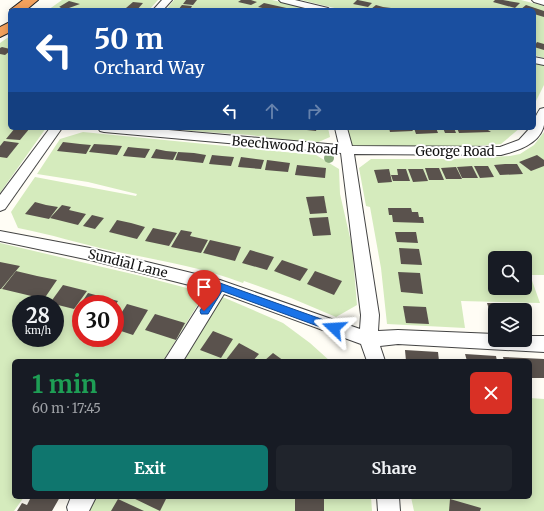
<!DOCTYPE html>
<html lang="en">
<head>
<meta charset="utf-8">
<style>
  :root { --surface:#171b24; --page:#20242c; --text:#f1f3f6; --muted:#9ea1a6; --accent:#0f766e }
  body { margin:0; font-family:Merriweather,serif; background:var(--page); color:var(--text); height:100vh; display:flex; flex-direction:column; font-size:15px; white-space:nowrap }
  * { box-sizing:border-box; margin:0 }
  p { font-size:13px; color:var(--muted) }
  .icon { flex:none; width:22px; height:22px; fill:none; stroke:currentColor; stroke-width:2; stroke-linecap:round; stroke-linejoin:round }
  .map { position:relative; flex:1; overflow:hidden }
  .side { position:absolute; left:12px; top:359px; width:520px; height:140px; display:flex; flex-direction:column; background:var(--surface); border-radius:6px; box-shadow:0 2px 10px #0003 }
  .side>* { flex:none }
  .top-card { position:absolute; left:8px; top:8px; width:528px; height:122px; border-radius:6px; box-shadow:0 2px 10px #0003; background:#1a4fa0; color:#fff; overflow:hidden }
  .fabs { position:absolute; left:488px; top:251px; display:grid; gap:8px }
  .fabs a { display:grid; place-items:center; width:44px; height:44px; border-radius:6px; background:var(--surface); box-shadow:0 2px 10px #0003; font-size:20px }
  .speed { position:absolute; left:12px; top:295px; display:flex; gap:8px; font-size:20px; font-weight:700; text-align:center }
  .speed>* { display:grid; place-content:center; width:52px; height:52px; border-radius:50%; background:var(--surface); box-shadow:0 2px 10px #0003; line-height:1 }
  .speed small { font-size:10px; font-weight:400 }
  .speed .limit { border:6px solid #d22; background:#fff; color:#111 }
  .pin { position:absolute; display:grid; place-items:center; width:34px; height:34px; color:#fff; margin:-41px -17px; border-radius:50% 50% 50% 0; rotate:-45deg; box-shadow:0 0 4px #0007 }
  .pin .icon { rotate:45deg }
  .me { position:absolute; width:44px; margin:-22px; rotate:290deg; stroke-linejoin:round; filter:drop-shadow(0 0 3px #0008) }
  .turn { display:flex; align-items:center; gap:14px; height:84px; padding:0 20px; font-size:18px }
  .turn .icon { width:52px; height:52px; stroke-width:2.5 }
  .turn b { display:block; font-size:28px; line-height:34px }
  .lanes { display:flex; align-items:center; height:38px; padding:0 20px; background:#0003; justify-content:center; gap:20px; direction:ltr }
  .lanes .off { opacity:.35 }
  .round { display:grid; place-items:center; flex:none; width:42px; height:42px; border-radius:6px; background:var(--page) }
  .head { display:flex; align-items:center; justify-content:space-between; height:68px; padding:0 20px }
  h1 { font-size:24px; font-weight:700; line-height:30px; color:#1e9e55 }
  .primary-button { display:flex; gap:8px; margin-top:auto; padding:8px 20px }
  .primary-button a { flex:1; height:46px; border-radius:6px; background:var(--accent); color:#fff; font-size:16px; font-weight:700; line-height:46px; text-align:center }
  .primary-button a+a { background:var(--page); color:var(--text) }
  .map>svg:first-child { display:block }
</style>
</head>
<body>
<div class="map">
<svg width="544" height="511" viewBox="0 0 544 511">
  <rect width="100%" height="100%" fill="#fffdf5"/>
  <g fill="#d5ebbd" fill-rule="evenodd">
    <polygon points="62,0 158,0 149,10 48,10"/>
    <polygon points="174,0 272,0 303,7 307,10 166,10"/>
    <polygon points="301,0 521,0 544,6 544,58 534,55 534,10 343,10"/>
    <polygon points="10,36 10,128 46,128 0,193 0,43"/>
    <polygon points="534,63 544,65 544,85 534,105"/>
    <polygon points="166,128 328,128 330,137 314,144 250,135 191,131"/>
    <polygon points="347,128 520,128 501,144 476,146 355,148 349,145"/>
    <path d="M 83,132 L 316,155 L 339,169 L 340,194 L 352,246 L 357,305 L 336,317 L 291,298 L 244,281 L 243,283 C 201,267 156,260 113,251 C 81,244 50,234 18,228 L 11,212 L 35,177 L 136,196 L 137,194 L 88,182 L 37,174 L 60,139 Z"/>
    <path d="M 544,132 L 544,275 L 530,275 L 540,303 L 461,301 L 465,328 L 387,324 L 381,268 L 370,207 L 366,206 L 359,168 L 371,159 L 453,159 L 510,156 L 520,154 L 534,145 ZM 495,258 L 525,258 L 525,288 L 495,288 Z"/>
    <path d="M 0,243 L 141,276 L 202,292 L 203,296 L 163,361 L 14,361 L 14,497 L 24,497 L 14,511 L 0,511 ZM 21,304 L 55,304 L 55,338 L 21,338 ZM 81,304 L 115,304 L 115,338 L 81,338 Z"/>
    <polygon points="218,295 283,323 310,343 330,361 179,361"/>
    <polygon points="530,398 544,399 544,511 414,511 411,497 530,497"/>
    <polygon points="96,497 371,497 372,511 87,511"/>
  </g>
  <g fill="#5a524d">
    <polygon points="186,0 197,0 193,5 183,4"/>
    <polygon points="241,0 251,0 257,2 251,5 238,2"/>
    <polygon points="357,0 358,0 372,3 368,7 353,4"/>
    <polygon points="495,0 503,0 520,3 515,8 493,2"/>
    <polygon points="69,1 80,4 69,8 72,9 71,10 58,9 61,7 59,7"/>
    <polygon points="133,2 143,3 137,10 126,8"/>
    <polygon points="264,3 291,9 291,10 271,10 258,7"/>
    <polygon points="182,5 192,6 190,10 178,10"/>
    <polygon points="376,5 383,7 391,8 389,10 371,9"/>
    <polygon points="526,5 544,11 544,17 534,14 534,10 520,10"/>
    <polygon points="537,42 544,44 544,50 534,47"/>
    <polygon points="2,47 10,49 10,51 5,55 0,54 0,48"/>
    <polygon points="15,128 30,128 20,140 6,139"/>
    <polygon points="288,128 317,128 316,131"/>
    <polygon points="389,128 411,128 413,131 390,132"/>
    <polygon points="414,128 436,128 438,133 416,134"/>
    <polygon points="443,128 454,128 456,133 445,133"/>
    <polygon points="457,128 485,128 491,132 459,133"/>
    <polygon points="4,141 19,143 7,158 0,157 0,146"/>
    <polygon points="63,142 80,144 91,145 86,154 57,151"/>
    <polygon points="94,144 110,145 122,146 117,155 89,152"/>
    <polygon points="128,147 138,148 150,149 145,158 123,156"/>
    <polygon points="156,149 166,151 177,152 173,160 151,158"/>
    <polygon points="178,152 194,153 206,155 203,163 175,160"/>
    <polygon points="212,155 222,156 234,157 231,166 209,164"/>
    <polygon points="537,155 544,160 544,166 531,171 519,162"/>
    <polygon points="241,157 264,160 261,169 238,167"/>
    <polygon points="267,160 290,163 288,172 265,170"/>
    <polygon points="505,164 517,164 523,174 500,175 494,165"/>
    <polygon points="297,165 326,168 325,178 295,175"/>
    <polygon points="472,166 478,178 462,178 457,167"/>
    <polygon points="474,166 488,166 494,177 480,178"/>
    <polygon points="456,167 462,179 446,179 441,168"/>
    <polygon points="425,168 439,168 444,180 429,180"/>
    <polygon points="389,169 392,182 378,183 374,170"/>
    <polygon points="397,169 406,169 410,181 393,181 391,175 398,175"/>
    <polygon points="408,169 423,169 428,181 413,182"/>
    <polygon points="324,196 327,213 310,214 306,197"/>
    <polygon points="35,202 46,205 58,207 49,219 25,214"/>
    <polygon points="62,205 71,207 69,210 86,214 78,225 50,218"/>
    <polygon points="388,208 411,208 412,212 418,212 419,217 423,217 424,223 393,222 392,215 389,215"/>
    <polygon points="92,215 104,218 95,229 83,226"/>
    <polygon points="328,217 331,235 313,236 309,218"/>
    <polygon points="117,220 131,223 145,227 137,239 109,232"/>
    <polygon points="153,228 177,233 169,246 145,241"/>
    <polygon points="181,230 192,232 190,236 208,240 201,253 171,247"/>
    <polygon points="395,232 416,232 418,243 397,242"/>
    <polygon points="210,240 241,247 235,261 203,253"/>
    <polygon points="399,248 419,249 422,265 401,264"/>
    <polygon points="250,250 274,257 267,270 242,263"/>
    <polygon points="282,260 308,269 300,281 274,271"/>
    <polygon points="0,262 20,266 1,289 0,289"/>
    <polygon points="16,271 37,276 57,280 44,299 2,289"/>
    <polygon points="315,271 342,281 334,295 307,284"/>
    <polygon points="398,272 420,273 423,294 401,292"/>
    <polygon points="63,285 87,291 74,309 50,303"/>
    <polygon points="88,293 118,301 116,304 81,304 81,309 78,308"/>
    <polygon points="487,303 511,303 513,310 495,310 495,325 494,325"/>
    <polygon points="127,304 148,310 133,335 115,329 115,323"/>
    <polygon points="403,306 426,307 429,324 406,323"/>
    <polygon points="155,314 185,323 176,340 145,330"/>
    <polygon points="213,331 233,339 221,358 200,350"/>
    <polygon points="239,343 259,354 253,361 225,361"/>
    <polygon points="405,350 438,352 439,361 406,361"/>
    <polygon points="273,353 284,361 264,361"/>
    <polygon points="465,354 496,356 497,361 467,361"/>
    <polygon points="503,357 544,359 544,378 530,378 530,361 504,361"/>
    <polygon points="31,497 60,497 52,511 17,511 22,503 27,505"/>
    <polygon points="131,497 167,497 160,511"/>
    <rect x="295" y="497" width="29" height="14"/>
    <polygon points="118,499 144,511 111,511"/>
    <polygon points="450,499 481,508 480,511 449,511"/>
  </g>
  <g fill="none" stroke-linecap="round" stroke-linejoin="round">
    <g stroke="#444" stroke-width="2">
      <g id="street">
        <polygon points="162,0 172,0 163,10 153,10"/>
        <polygon points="279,0 295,0 328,8 330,10 313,10 281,2"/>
        <polygon points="532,0 544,0 544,5 534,2"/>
        <polygon points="534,57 544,59 544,65 534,63"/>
        <path d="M 544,108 C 544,113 544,120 544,125 C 540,144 517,151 501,155 L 354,154 L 379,315 L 378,331 L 398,330 L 495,334 L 495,340 L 525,340 L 525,336 L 544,336 L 544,352 L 398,344 L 380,346 L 385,361 L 367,361 L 361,344 L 224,294 L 183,361 L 164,361 L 209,290 L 90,260 L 0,241 L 0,231 L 90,248 L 220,280 L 360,329 L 361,315 L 341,153 L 104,132 L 100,131 L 98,128 L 146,128 L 339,145 L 335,128 L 347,128 L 352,146 L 500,147 L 519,140 L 530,128 L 534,128 C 534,121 535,116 540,109 Z"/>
        <polygon points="50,128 62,128 5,209 0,211 0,195"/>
        <polygon points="71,497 96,497 89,511 68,511 67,507"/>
        <polygon points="377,497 399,497 400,511 378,511"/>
      </g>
    </g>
    <g stroke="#222" stroke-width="2">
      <g id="highway">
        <polygon points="23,0 38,0 26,10 10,10"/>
        <polygon points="10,22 10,32 0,37 0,27"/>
      </g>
    </g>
    <use href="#street" fill="#fff" fill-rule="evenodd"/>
    <use href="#highway" fill="#f5a25d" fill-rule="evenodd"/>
  </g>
  <circle fill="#8dad7f" cx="329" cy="158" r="5"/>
  <polygon fill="#1a73e8" stroke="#114b97" points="220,283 338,325 339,328 338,331 334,332 222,291 208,314 201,314 200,311 201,309 217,284"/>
  <g text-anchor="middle" stroke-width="4" stroke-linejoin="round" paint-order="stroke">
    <g font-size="13" fill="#111" stroke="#fff">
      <text transform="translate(285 145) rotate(5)" y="5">Beechwood Road</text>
      <text x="455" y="156">George Road</text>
      <text transform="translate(128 263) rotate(14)" y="5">Sundial Lane</text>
    </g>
  </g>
</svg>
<div class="fabs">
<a><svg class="icon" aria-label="search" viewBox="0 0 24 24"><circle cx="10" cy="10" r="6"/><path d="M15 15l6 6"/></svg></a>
<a><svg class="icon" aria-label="layers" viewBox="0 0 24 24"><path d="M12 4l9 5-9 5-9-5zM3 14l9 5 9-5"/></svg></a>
</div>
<div class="speed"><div>28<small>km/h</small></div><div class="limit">30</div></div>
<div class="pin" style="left:204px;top:311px;background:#d93025"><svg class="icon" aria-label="arrive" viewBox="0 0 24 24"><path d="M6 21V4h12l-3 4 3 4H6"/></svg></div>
<svg class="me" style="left:334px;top:328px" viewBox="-20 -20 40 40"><path d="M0-17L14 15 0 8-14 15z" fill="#1a73e8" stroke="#fff" stroke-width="4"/></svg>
<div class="top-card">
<div class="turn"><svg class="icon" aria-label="left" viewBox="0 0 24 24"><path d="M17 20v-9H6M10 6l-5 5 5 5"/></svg><div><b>50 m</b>Orchard Way</div></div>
<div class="lanes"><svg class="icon" aria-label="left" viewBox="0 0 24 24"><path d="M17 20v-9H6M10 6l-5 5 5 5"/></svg><svg class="icon off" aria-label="ahead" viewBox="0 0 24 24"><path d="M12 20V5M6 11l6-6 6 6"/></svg><svg class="icon off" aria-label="right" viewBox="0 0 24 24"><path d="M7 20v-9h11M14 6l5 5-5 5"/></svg></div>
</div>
<section class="side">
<div class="head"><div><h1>1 min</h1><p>60 m · 17:45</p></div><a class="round" style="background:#d93025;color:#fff"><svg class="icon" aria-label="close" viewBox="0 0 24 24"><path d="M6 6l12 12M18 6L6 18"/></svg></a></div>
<div class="primary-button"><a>Exit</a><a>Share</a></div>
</section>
</div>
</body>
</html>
